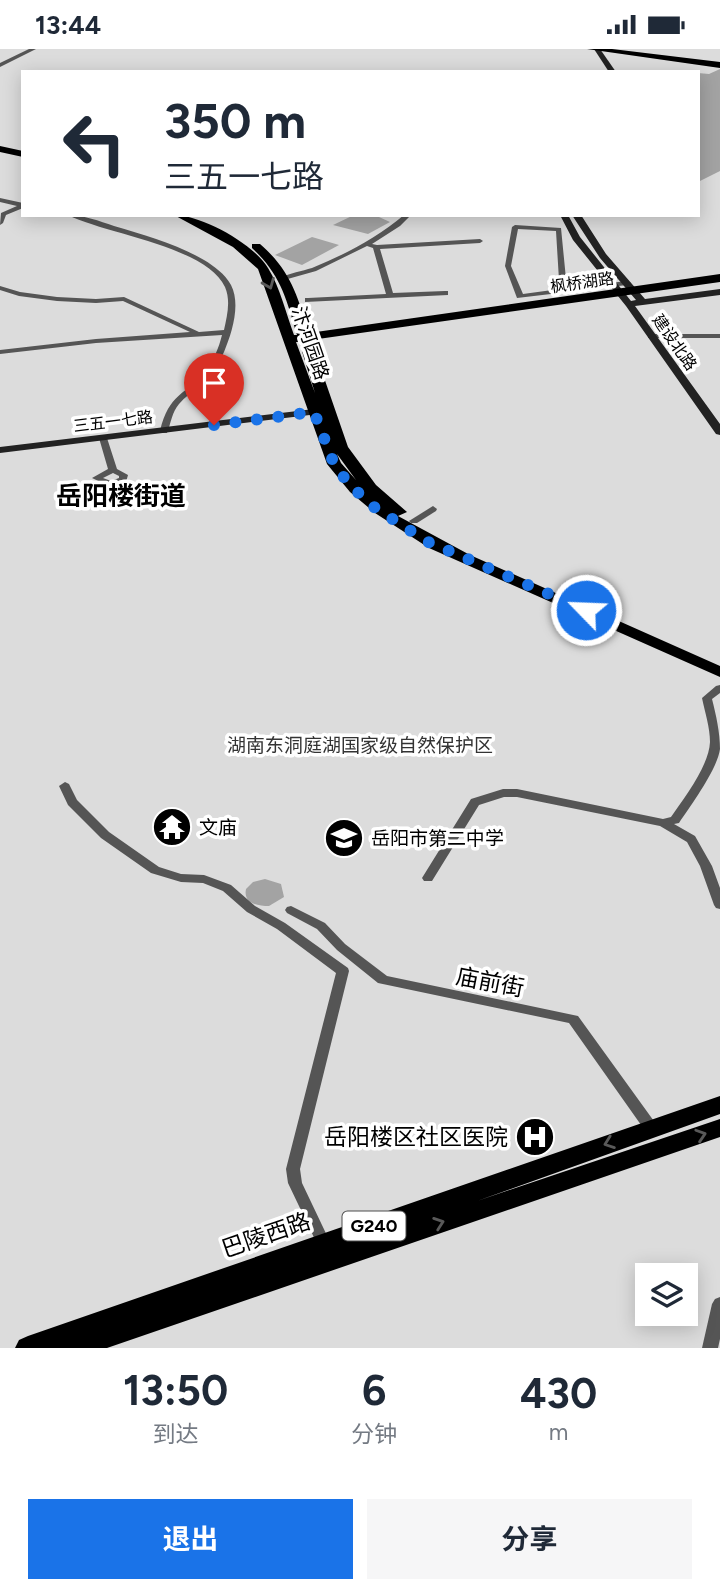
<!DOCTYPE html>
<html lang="zh">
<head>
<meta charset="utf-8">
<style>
  :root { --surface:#fff; --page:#f6f6f7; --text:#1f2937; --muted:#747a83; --accent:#1a73e8 }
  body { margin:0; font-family:Figtree,"Noto Sans SC",sans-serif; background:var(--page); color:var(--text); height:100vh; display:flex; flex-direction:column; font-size:26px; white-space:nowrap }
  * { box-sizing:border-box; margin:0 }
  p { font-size:23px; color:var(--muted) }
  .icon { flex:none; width:38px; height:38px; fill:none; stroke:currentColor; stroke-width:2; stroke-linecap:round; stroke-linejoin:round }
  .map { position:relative; height:1299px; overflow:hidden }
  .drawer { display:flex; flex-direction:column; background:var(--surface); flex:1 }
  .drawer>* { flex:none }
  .top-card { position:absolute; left:21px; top:21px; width:679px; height:147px; border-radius:0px; box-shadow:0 4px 18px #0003; background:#fff; color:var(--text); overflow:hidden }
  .controls { position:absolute; left:635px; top:1214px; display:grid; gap:14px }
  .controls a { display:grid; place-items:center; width:63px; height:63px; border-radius:0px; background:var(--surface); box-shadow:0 4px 18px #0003; font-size:35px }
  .pin { position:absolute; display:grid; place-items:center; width:60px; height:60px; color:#fff; margin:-72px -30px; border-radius:50% 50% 50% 0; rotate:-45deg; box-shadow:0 0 7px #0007 }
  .pin .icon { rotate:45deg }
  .me { position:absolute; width:77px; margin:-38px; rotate:294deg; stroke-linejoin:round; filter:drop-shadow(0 0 5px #0008) }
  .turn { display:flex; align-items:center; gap:24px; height:147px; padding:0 28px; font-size:32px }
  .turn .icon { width:91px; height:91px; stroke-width:2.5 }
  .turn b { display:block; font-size:49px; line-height:60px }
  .eta { display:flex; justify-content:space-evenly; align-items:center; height:119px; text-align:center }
  .eta b { font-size:42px; font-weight:700; line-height:49px }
  .action { display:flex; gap:14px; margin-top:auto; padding:14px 28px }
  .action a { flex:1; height:80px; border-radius:0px; background:var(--accent); color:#fff; font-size:28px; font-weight:700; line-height:80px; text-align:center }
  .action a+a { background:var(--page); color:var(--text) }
  .status { display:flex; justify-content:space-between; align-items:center; height:49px; padding:0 35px; background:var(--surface); direction:ltr }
  .status svg { height:19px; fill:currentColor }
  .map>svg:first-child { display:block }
</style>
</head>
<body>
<div class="status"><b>13:44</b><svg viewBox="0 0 49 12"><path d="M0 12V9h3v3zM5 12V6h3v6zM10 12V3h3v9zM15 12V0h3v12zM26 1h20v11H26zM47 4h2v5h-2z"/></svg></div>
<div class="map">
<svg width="720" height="1299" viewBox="0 0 720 1299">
  <rect width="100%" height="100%" fill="#fff"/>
  <path fill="#dcdcdc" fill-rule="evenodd" d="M 0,0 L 720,0 L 720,1299 L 0,1299 ZM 23,23 L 698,23 L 698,166 L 23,166 ZM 648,1227 L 686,1227 L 686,1265 L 648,1265 Z"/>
  <g fill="#a3a3a3">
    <polygon points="720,20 720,122 698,133 698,24 709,25"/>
    <polygon points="354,166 379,168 390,173 368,185 333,176"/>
    <polygon points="312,188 339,196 302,216 275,206"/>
    <path d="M 265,830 L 281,835 L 284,848 L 269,857 C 257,857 243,854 246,840 L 253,833 Z"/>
  </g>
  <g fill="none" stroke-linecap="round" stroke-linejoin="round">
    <g fill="#555" fill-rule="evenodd">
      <polygon points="29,0 36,0 0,18 0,14"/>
      <polygon points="0,149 23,154 23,159 6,166 3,174 0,176 1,164 17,157 0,153"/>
      <path d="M 68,166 C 84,166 99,172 114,177 C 144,186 177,195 204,211 C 214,217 225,225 231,236 C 241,255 232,284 224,303 C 218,316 210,327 199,337 C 192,343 185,348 179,355 C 172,363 171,374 167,384 L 161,384 L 160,382 C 169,344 185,347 206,321 C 214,311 219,298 222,286 L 96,294 L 0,305 L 0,301 L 96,290 L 190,283 L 123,252 L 96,254 L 57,252 L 19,247 L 0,241 L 0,237 L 20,243 L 57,248 L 96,250 L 124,248 L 199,283 L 224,281 C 227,267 231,252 225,238 C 206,197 105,185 68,166 Z"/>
      <path d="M 404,166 L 411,166 L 400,177 L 372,195 L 377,196 L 480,190 L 483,192 L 480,194 L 380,200 L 393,244 L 445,242 L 448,242 L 448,246 L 305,253 L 305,249 L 308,249 L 386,245 L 373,199 L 367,197 L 316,222 L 284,231 L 280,229 C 290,224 302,222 312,219 C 344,206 377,189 404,166 Z"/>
      <path d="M 515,176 L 561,179 L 566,230 L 574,238 L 627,232 L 631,234 L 627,236 L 517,249 L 505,217 L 512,178 ZM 518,180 L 556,182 L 559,231 L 567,239 L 523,245 L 511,217 Z"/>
      <rect x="648" y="285" width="72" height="4"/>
      <path d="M 103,386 L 107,389 L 117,420 L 128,426 L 126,433 L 111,438 L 92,429 L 108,420 L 99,389 ZM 113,424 L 119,427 L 119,429 L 111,432 L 103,429 Z"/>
      <polygon points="433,457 437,460 436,462 417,474 411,474 409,472"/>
      <path d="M 720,636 L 720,644 L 712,650 C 716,666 720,683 720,700 C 717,721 691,756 679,774 L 674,775 L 695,787 L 712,817 L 720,839 L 720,860 L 716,859 L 714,856 L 700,817 L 687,793 L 660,777 L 517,748 L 504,748 L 479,756 L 432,832 L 424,832 L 422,829 L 471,750 L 503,740 L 517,740 L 663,770 L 671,768 C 684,749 709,717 710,693 C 710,678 705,664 702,649 L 716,637 Z"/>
      <polygon points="65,733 69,735 77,751 109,783 159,818 181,825 204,826 231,836 255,857 285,874 348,919 349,922 300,1120 302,1134 331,1195 329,1199 324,1201 319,1199 288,1134 286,1120 336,924 277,880 247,863 223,842 203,834 181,833 151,824 101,789 68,756 59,737"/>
      <polygon points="291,857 325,874 345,895 387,927 578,967 656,1075 658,1079 656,1083 651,1085 646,1083 569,974 378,934 337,901 317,880 287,864 285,861 287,858"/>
      <polygon points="720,1248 720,1290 718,1299 702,1299 712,1255 715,1250"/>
    </g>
    <g fill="#222" fill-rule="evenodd">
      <polygon points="594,0 600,0 616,23 609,23"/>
      <polygon points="560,166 568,166 580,188 631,252 636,251 600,209 572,166 581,166 606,205 645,250 720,240 720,246 635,257 720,375 720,386 716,385 626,257 573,191"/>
      <polygon points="314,360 319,363 318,365 0,404 0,398"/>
    </g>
    <g fill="#000" fill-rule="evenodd">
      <polygon points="587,0 612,0 720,13 720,19"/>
      <polygon points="0,97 23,102 23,108 0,103"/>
      <path d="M 174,166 C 201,166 253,194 268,219 C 280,238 286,265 294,286 L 297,286 C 286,249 281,226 252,199 L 252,195 L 260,195 C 291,222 297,246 309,284 L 720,225 L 720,233 L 311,291 L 348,398 L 376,436 L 407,463 L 398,467 L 470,506 L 720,617 L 720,628 L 429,499 L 375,464 L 350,443 L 327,415 L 258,220 L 233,198 ZM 296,293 L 299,293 L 315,344 ZM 337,405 L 356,431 L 341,414 Z"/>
      <polygon points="720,1047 720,1065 477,1152 720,1070 720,1088 107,1299 15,1299 19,1291 28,1287"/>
    </g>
  </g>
  <defs><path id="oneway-chevron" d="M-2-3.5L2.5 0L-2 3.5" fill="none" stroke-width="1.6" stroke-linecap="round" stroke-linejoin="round" transform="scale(1.75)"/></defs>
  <g stroke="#595959">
    <use href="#oneway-chevron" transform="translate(269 235) rotate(68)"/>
    <use href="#oneway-chevron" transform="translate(701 1086) rotate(-18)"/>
    <use href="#oneway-chevron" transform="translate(609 1094) rotate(160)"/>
    <use href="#oneway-chevron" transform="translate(439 1174) rotate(-19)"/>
  </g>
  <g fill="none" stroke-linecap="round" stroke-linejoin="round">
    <polyline stroke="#1a73e8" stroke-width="12" stroke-dasharray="0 21.6" points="214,376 314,363 334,415 348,434 371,456 426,492 586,561"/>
  </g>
  <defs>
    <g id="temple-disc" transform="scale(2.0125)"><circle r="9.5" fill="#000" stroke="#fff"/><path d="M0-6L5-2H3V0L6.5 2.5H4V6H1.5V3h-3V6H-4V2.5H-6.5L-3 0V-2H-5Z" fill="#fff"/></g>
    <g id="school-disc" transform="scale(2.0125)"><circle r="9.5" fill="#000" stroke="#fff"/><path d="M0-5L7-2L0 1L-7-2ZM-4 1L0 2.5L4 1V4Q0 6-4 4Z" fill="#fff"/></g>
    <g id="hospital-disc" transform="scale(2.0125)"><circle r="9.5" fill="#000" stroke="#fff"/><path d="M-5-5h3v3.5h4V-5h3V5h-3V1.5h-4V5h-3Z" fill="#fff"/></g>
  </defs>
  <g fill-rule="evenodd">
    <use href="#temple-disc" x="172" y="778"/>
    <use href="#school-disc" x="344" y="789"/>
    <use href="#hospital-disc" x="535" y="1088"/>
  </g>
  <g text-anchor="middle" stroke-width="7" stroke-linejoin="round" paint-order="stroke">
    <g font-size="16" fill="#000" stroke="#fff">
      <text transform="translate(582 233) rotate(-8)" y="6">枫桥湖路</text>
      <text transform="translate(675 293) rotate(55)" y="6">建设北路</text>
      <text transform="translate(113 372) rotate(-7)" y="6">三五一七路</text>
    </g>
    <rect fill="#fff" stroke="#4c4c4c" stroke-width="2" x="342.5" y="1162.5" width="63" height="29" rx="5"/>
    <g font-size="18" font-weight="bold" fill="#000">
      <text x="374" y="1183">G240</text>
    </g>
    <g font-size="19" fill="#000" stroke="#fff">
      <text transform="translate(311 294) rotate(71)" y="7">汴河园路</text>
    </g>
    <g font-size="19" fill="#333" stroke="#fff">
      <text x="360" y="703">湖南东洞庭湖国家级自然保护区</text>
    </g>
    <g font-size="19" fill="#000" stroke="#fff" text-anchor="start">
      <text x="199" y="785">文庙</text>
      <text x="371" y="796">岳阳市第二中学</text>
    </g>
    <g font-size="23" fill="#000" stroke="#fff">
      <text transform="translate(490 933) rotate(11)" y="8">庙前街</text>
      <text transform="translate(266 1186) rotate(-19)" y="8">巴陵西路</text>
    </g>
    <g font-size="23" fill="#000" stroke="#fff" text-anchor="end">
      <text x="508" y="1096">岳阳楼区社区医院</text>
    </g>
    <g font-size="26" font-weight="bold" fill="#000" stroke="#fff">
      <text x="121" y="456">岳阳楼街道</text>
    </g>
  </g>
</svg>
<div class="controls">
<a><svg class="icon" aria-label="layers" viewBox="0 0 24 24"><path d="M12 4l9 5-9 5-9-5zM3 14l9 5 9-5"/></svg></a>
</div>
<div class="pin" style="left:214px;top:376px;background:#d93025"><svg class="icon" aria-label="arrive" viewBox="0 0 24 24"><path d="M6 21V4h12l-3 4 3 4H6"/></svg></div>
<svg class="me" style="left:586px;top:561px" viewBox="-20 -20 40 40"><circle r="17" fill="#1a73e8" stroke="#fff" stroke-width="3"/><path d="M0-11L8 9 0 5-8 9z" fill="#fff"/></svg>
<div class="top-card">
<div class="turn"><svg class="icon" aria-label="left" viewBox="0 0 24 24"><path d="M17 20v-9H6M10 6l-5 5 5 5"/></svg><div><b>350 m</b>三五一七路</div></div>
</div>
</div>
<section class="drawer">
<div class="eta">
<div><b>13:50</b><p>到达</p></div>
<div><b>6</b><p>分钟</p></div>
<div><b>430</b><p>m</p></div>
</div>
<div class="action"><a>退出</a><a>分享</a></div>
</section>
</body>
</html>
